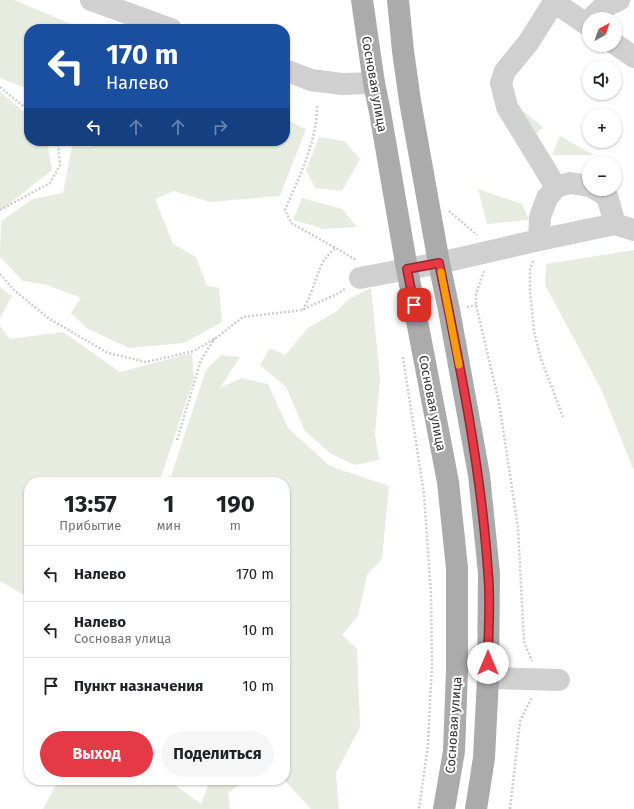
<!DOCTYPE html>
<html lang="ru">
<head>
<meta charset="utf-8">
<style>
  :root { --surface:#fff; --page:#f6f6f6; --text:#202124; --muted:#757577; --line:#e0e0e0; --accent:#e63946 }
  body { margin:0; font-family:"Fira Sans",sans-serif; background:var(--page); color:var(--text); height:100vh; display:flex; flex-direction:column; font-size:15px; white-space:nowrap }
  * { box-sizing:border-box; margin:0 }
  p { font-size:13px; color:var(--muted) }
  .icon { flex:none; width:22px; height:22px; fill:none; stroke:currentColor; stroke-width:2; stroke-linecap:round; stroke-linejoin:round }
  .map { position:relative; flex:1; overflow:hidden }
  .panel { position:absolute; left:24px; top:477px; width:266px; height:308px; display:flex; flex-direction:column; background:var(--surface); border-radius:16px; box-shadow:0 1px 3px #0004 }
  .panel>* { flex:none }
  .hud { position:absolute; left:24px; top:24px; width:266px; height:122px; border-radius:16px; box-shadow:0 1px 3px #0004; background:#1a4fa0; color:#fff; overflow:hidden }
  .needle { width:26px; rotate:40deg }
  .buttons { position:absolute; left:582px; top:12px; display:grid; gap:8px }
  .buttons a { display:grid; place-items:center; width:40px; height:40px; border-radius:50%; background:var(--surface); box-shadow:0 1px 3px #0004; font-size:20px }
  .pin { position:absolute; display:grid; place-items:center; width:34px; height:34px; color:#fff; margin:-17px; border-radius:8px; box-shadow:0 2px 6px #0006 }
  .me { position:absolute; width:44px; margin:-22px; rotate:0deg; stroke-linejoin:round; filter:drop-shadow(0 0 3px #0008) }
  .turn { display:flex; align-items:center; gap:14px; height:84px; padding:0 16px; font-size:18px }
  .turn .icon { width:52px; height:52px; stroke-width:2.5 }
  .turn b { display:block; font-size:28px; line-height:34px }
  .lanes { display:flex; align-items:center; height:38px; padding:0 16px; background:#0003; justify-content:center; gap:20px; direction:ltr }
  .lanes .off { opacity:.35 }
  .eta { display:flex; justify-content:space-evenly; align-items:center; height:68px; text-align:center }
  .eta b { font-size:24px; font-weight:700; line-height:28px }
  .button { display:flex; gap:8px; margin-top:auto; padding:8px 16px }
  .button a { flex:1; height:46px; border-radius:24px; background:var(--accent); color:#fff; font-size:16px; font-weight:700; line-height:46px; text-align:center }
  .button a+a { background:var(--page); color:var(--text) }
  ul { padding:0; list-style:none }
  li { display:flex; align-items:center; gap:12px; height:56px; padding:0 16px; border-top:1px solid var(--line) }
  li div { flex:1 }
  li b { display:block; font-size:15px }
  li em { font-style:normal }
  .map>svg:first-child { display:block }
</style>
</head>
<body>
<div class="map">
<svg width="634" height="809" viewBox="0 0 634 809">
  <rect width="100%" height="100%" fill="#fff"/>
  <g fill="#e6ecdf">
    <polygon points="0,0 14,0 83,29 29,29 29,91 26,88 0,78"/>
    <polygon points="0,92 29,116 29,141 47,141 52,170 0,211"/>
    <polygon points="513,103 543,127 531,139"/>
    <polygon points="285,119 306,129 280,196 210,202 174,191 155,199 173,244 196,257 207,286 219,288 222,322 184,343 129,348 88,329 71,313 81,298 47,285 23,281 0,257 1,221 33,199 63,193 72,146 91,147 84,141 285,141"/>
    <polygon points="560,136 594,155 552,155"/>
    <polygon points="319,137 344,141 360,159 342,191 315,188 306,170"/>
    <polygon points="478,189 522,204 529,220 487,224"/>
    <polygon points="302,198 342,209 357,227 324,229 293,220"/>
    <polygon points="634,250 634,471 601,389 545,285 546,264"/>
    <polygon points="0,287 12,296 0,318"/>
    <polygon points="371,288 380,377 375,434 379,460 355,465 331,454 305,431 286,387 260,365 270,348 285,355 308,328 337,311 349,299"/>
    <polygon points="0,326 10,339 63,332 120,372 192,353 194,378 162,474 157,482 29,482 29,598 0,581"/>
    <polygon points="221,355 240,357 220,388 241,378 268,384 288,428 330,466 389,486 382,559 367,575 358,616 342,635 357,649 360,727 336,773 339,809 311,809 284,780 285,780 285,482 169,482 206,370"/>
    <polygon points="59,780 168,780 201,804 210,780 245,780 228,793 230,809 43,809"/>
  </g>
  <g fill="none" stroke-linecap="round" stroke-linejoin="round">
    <g stroke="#cdcdcd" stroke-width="2.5" stroke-dasharray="2 2" stroke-linecap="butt">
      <polyline points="0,87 29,111"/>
      <path d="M 317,106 C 317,142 299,177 285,210 L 291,223 L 336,248 L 356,260"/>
      <polyline points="0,210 50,183 60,165 58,141"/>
      <polyline points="449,211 477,235"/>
      <polyline points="533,261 530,269 530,291 534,331 541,359 563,417"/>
      <polyline points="484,271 476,294 476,305 499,402 518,528 524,642 532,661"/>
      <polyline points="0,274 14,290 48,318 108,353 146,362 194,351 216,338 243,317 302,310 339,293 346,288"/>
      <polyline points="467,307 476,305"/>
      <path d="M 303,310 C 305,305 309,300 310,295 C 318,277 319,260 336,248"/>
      <polyline points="403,357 424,494 431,595 432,664 428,744 419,809"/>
      <polyline points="177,440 201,360 215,338"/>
      <polyline points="510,809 520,721 532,697"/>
    </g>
    <g stroke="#d0d0d0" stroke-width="22">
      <polyline points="91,0 171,29"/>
      <polyline points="591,19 602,8 619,0"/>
      <polyline points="615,44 634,57"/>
      <polyline points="285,70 311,80 342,84 374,83"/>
      <polyline points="556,187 507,107 501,83 505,71 528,43 554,2 589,26"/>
      <polyline points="595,189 607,196 615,224"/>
      <polyline points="539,240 540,217 547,198 556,187 570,183 589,186"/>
      <polyline points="360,278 439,263 539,240 615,224 634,230"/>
      <polyline points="488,678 559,680"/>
    </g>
    <g stroke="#ababab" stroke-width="22">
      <polyline points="362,0 374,83 380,112 407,269 448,482 457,568 457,670 454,751 444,809"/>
      <polyline points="398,0 403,51 410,101 439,263 449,310 479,475 489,573 488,678 484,758 476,809"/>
    </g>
  </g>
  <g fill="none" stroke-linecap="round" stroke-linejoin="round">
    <g stroke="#96252e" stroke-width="10">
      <path id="route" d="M 414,305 L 407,269 L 439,263 C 460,365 481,468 488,572 C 491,602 488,633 488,663"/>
    </g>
    <use href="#route" stroke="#e63946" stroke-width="7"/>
    <polyline stroke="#f59e0b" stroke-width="7" points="441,272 459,365"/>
  </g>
  <g text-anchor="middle" stroke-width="4" stroke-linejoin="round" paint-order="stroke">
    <g font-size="13" fill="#333" stroke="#fff">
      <text transform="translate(375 84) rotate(80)" y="5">Сосновая улица</text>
      <text transform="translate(433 403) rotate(79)" y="5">Сосновая улица</text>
      <text transform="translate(453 725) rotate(-86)" y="5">Сосновая улица</text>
    </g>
  </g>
</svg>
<div class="buttons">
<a><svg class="needle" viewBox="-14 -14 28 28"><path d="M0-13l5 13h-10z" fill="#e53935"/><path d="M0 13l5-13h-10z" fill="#757577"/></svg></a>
<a><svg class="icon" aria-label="sound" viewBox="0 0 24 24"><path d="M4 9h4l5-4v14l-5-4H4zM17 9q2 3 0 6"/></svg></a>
<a>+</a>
<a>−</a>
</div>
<div class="pin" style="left:414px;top:305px;background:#d93025"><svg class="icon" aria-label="arrive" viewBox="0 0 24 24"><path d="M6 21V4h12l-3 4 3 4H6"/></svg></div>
<svg class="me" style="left:488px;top:663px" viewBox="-20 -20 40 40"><circle r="19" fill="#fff"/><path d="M0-13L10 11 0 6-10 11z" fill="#e63946"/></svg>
<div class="hud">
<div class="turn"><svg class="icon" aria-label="left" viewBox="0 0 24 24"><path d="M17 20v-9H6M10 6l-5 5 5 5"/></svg><div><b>170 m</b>Налево</div></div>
<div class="lanes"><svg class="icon" aria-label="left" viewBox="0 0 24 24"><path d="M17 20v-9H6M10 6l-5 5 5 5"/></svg><svg class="icon off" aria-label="ahead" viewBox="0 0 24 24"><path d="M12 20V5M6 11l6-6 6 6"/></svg><svg class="icon off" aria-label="ahead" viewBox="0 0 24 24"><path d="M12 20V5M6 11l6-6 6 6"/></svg><svg class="icon off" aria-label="right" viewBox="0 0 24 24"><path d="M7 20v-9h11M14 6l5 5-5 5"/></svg></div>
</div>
<section class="panel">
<div class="eta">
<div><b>13:57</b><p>Прибытие</p></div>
<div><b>1</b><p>мин</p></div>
<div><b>190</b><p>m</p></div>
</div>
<ul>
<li><svg class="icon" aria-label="left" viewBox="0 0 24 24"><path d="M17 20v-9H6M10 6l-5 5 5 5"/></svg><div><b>Налево</b></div><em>170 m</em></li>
<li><svg class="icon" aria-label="left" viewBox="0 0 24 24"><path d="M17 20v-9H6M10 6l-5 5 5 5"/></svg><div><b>Налево</b><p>Сосновая улица</p></div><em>10 m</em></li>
<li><svg class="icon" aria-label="arrive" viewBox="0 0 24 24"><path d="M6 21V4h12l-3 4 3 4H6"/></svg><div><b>Пункт назначения</b></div><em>10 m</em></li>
</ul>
<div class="button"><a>Выход</a><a>Поделиться</a></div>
</section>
</div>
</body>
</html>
